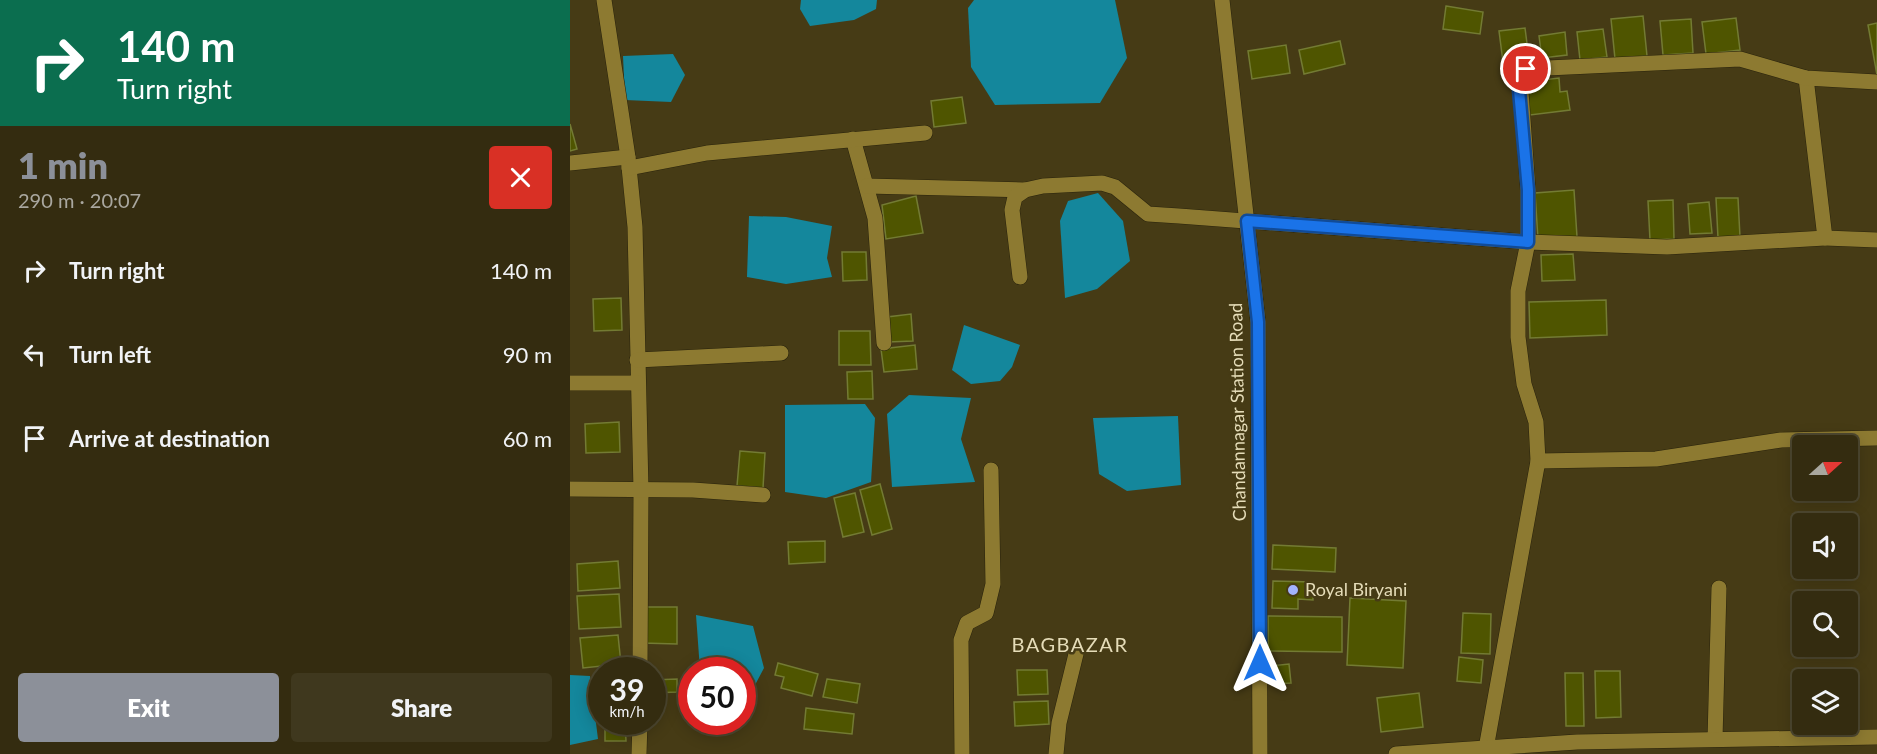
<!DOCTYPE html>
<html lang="en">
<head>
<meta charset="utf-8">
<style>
  :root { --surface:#342c10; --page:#3f381e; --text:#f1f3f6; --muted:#a9a79f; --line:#4e4830; --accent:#8c9099 }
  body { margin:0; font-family:Lato,sans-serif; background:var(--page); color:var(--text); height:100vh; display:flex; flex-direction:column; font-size:22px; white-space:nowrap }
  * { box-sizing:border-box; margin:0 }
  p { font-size:20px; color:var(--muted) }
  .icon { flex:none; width:33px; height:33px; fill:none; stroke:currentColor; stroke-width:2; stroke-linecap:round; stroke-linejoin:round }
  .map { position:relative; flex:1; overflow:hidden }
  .details { display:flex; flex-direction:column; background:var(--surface); width:570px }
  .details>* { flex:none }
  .guide { background:#0b6e4f; color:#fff; overflow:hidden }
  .needle { width:39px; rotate:69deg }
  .controls { position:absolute; left:1222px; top:435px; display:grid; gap:12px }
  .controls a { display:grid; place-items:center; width:66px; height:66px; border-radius:6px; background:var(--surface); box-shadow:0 3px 15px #0003,0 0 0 2px var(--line); font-size:30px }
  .speed { position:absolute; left:18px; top:657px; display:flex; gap:12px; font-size:30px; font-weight:700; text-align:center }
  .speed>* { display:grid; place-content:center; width:78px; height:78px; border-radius:50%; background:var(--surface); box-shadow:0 3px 15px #0003,0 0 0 2px var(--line); line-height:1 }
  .speed small { font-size:15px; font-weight:400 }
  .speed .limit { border:9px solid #d22; background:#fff; color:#111 }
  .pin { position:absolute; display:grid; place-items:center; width:51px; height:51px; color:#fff; margin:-26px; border:3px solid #fff; border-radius:50%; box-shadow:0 2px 6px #0007 }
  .me { position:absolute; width:66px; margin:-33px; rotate:0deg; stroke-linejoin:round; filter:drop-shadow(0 0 4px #0008) }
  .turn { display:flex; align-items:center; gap:21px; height:126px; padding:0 18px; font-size:27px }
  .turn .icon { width:78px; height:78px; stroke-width:2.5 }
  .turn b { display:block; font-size:42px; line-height:51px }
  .round { display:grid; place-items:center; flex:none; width:63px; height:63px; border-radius:6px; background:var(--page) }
  .headline { display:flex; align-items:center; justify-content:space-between; height:102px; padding:0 18px }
  h1 { font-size:36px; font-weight:800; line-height:45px; color:var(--accent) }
  .primary-button { display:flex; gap:12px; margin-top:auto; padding:12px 18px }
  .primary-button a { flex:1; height:69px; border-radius:6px; background:var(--accent); color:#fff; font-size:24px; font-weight:800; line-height:69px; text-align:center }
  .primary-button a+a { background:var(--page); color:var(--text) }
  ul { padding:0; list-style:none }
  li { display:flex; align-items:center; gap:18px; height:84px; padding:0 18px }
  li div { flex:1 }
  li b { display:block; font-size:22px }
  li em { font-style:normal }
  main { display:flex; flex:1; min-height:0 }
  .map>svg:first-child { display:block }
</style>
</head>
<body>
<main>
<section class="details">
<div class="guide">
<div class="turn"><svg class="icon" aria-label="right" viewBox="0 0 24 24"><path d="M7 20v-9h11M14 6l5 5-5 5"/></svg><div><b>140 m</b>Turn right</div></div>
</div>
<div class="headline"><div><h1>1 min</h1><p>290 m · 20:07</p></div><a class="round" style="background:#d93025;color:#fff"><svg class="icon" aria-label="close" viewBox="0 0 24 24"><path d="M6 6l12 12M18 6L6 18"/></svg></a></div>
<ul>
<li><svg class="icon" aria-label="right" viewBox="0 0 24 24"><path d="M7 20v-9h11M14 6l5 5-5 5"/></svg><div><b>Turn right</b></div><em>140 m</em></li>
<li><svg class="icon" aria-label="left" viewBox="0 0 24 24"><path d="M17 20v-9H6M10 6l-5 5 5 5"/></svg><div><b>Turn left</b></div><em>90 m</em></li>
<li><svg class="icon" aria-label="arrive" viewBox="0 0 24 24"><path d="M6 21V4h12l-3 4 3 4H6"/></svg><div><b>Arrive at destination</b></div><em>60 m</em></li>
</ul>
<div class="primary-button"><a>Exit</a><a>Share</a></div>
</section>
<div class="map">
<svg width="1307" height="754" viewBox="0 0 1307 754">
  <rect width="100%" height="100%" fill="#463b15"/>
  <g fill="#14879c">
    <polygon points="231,0 307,0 306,9 284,20 240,26 230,9"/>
    <polygon points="404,0 545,0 557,58 530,103 425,105 401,67 398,8"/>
    <polygon points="103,54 115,75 101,102 55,100 53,56"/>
    <polygon points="528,193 553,221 560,261 527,289 495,298 490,221 498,201"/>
    <polygon points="179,216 216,217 262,226 257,258 262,277 216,284 177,277"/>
    <polygon points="394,325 450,345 442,367 430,381 401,384 382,370"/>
    <polygon points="339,395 401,398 391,439 405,482 322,487 317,414"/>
    <polygon points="295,404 305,418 301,482 256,498 215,492 215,405"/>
    <polygon points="608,416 611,485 557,491 529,474 523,418"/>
    <polygon points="126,615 183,626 194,668 185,685 173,687 172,670 130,670"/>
    <polygon points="0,675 20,676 28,739 0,745"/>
  </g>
  <g fill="#4f5500" stroke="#737b33" stroke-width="1.5">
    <polygon points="876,6 913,12 910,34 873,29"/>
    <polygon points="1073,16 1077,56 1045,59 1041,19"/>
    <polygon points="1166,18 1170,50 1136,54 1132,22"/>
    <polygon points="1121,19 1123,53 1093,55 1090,21"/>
    <polygon points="1307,23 1307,75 1298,25"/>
    <polygon points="955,28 959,59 933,62 929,31"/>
    <polygon points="1033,29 1037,57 1010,60 1007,32"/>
    <polygon points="995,32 997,55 972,58 969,36"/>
    <polygon points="770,41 775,64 734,74 729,50"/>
    <polygon points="716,45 720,73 682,79 678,51"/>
    <polygon points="989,78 990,92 997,91 1000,110 960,115 955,82"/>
    <polygon points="392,97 396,123 364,127 361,101"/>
    <polygon points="0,124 7,149 0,151"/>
    <polygon points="1004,190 1007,237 968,239 965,193"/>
    <polygon points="346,196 353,233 316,239 312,205"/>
    <polygon points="1146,198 1168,198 1170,237 1148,238"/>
    <polygon points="1103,200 1104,239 1080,240 1078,201"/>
    <polygon points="1139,202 1142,233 1120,234 1118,204"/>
    <polygon points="272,252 296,252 297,280 273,281"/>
    <polygon points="1003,254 1005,280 972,281 971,255"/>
    <polygon points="51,298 52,330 24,331 23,299"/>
    <polygon points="1036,300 1037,335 960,338 959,302"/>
    <polygon points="341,314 343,341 318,342 317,317"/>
    <polygon points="269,331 300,331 301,365 269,365"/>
    <polygon points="345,345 347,369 314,372 311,349"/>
    <polygon points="302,371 303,399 278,399 277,372"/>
    <polygon points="49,422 50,452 16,453 15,424"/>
    <polygon points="170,451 195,453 193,488 167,486"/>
    <polygon points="310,484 322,529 302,535 290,490"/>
    <polygon points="285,493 294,532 273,537 264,498"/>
    <polygon points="255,541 255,562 219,564 218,542"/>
    <polygon points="703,545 766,548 765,572 702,569"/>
    <polygon points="48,561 50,588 8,591 7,564"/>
    <polygon points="703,581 743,582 743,600 728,599 728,609 702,608"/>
    <polygon points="49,594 51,627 9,629 7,596"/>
    <polygon points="780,598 836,601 833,668 777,665"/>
    <polygon points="72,607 107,607 107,644 72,643"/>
    <polygon points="893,613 921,614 920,654 891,653"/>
    <polygon points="698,616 772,617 772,652 698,651"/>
    <polygon points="48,635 51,664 13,668 10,638"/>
    <polygon points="889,657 913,660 911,683 887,681"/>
    <polygon points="208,663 248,674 242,696 211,688 214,677 205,675"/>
    <polygon points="719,664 721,683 702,684 700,666"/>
    <polygon points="447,670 477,670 478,694 448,695"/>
    <polygon points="1025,671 1050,671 1051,717 1026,718"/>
    <polygon points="995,673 1013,673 1014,726 996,726"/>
    <polygon points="107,679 107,692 82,693 82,680"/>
    <polygon points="257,679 290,684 287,703 253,697"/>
    <polygon points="849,693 853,727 811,732 807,698"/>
    <polygon points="478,701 479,724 445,726 444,702"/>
    <polygon points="236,708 284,714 282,734 234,729"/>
    <polygon points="35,722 55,722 56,741 35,741"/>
  </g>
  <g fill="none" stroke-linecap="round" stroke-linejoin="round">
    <g stroke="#29230c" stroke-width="16">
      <g id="minor">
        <polyline points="34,0 58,157 65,227 71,490 70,670"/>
        <polyline points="283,139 305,218 314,343"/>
        <polyline points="0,163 58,157"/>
        <polyline points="59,168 137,153 355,133"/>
        <polyline points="297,186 455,190"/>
        <polyline points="1255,238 1307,240"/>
        <polyline points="450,277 442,210 445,197 455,190 473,186 532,183 545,187 578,214 609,216 958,242 1097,247 1255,238 1236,78"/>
        <polyline points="67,360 211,353"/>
        <polyline points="0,383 68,383"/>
        <polyline points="968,461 1086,459 1211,440 1307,438"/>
        <polyline points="0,489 123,490 193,495"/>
        <polyline points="1145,739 1149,588"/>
        <polyline points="69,754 70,722"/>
        <polyline points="392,754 391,640 397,623 416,613 423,584 421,470"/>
        <polyline points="486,754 489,723 506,654"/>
      </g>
    </g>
    <g stroke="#29230c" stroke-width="16">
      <polyline id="tertiary" points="915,754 968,461 966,422 954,384 948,337 948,291 958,242 958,190 950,77 956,69 1170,59 1236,78 1307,82"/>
    </g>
    <g stroke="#29230c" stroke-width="16">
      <g id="secondary">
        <polyline points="652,0 688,322 690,754"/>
        <polyline points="826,754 1007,742 1307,737"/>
      </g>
    </g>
    <use href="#minor" stroke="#8d7a31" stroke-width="15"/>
    <use href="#tertiary" stroke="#8d7a31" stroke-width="15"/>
    <use href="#secondary" stroke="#8d7a31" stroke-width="15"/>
  </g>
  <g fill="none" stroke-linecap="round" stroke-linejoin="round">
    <g stroke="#114b97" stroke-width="15">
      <polyline id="route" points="690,663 688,322 677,221 958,242 958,190 949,90 950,77 956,69"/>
    </g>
    <use href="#route" stroke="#1a73e8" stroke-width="10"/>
  </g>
  <circle fill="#a2b2fd" stroke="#463b15" stroke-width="2" cx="723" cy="590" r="6"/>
  <g text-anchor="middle" stroke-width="5" stroke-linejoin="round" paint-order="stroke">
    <g font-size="18" fill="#e5dcb8" stroke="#463b15">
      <text transform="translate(668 412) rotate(-91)" y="6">Chandannagar Station Road</text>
    </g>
    <g font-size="18" fill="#e5dcb8" stroke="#463b15" text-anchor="start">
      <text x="735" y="596">Royal Biryani</text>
    </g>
    <g font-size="20" letter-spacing="1.5" fill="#e5dcb8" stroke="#463b15">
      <text x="500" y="652">BAGBAZAR</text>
    </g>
  </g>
</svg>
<div class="controls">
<a><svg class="needle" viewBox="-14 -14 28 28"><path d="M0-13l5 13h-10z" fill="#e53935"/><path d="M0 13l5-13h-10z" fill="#a9a79f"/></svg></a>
<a><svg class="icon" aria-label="sound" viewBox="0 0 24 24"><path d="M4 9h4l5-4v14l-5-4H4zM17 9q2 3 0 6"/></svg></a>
<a><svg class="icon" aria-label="search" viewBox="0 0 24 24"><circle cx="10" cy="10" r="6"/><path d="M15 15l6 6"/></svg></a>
<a><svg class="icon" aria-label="layers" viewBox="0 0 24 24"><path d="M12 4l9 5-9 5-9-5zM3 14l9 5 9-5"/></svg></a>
</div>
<div class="speed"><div>39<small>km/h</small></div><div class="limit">50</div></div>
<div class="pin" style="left:956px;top:69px;background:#d93025"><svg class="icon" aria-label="arrive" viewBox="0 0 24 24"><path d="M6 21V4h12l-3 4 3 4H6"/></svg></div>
<svg class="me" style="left:690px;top:663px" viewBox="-20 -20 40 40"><path d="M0-17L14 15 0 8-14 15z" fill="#1a73e8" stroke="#fff" stroke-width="4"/></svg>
</div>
</main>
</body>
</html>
